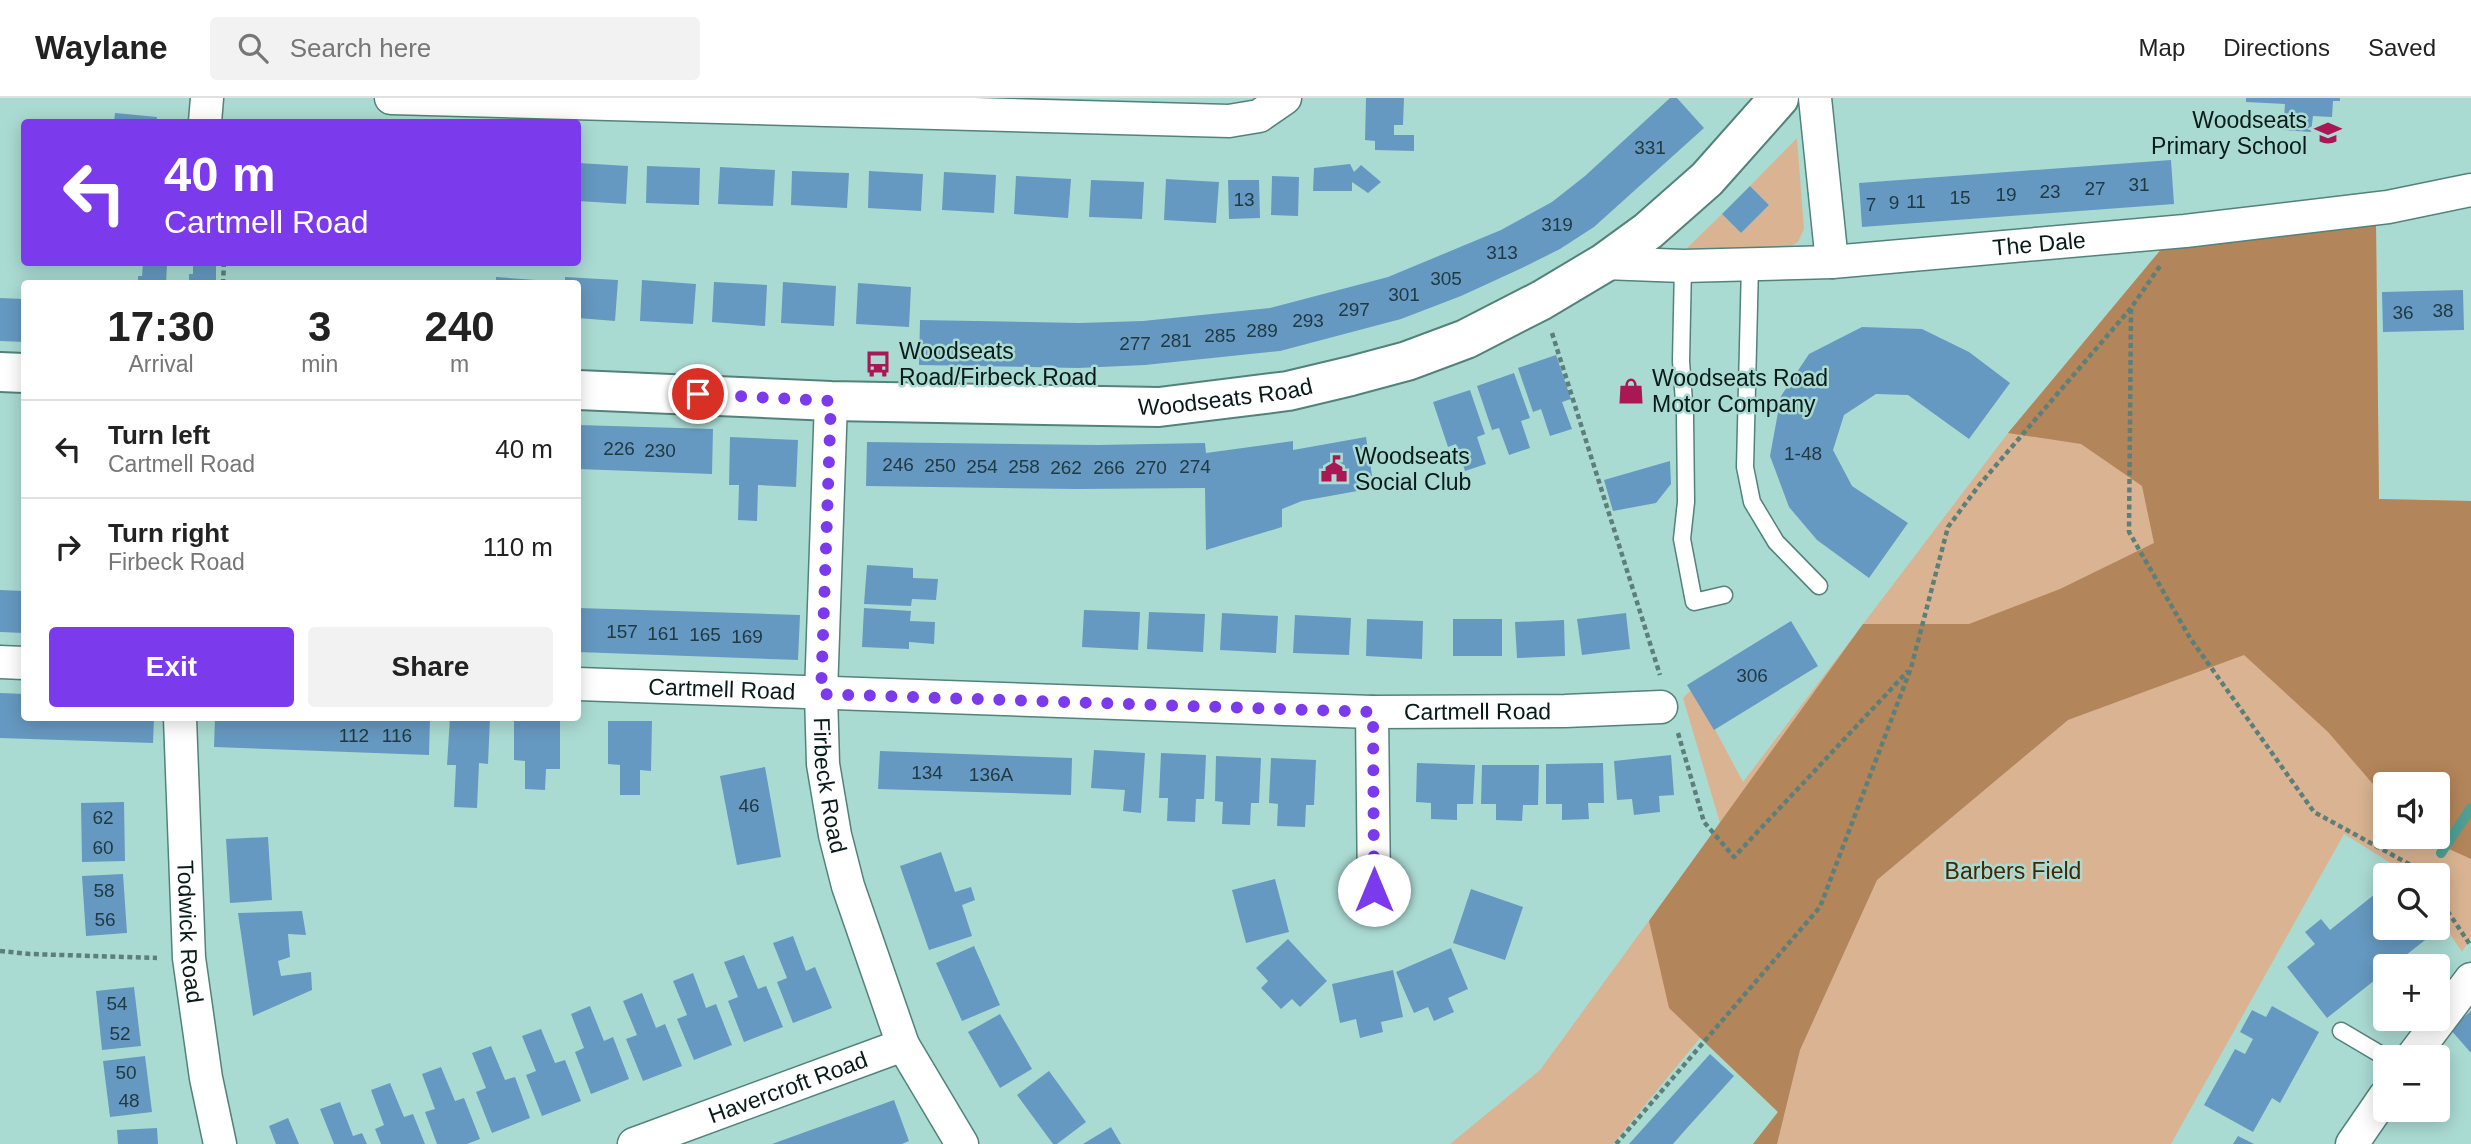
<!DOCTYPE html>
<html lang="en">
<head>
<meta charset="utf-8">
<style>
  :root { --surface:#fff; --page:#f2f2f2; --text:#222; --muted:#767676; --line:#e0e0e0; --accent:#7c3aed }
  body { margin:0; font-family:Helvetica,sans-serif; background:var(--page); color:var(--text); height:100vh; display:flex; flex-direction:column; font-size:26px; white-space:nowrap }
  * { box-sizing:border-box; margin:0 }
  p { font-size:23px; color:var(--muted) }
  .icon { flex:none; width:38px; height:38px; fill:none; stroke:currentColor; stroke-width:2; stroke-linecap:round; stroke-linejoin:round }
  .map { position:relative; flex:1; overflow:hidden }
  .panel { position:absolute; left:21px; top:182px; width:560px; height:441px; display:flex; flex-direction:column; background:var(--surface); border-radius:7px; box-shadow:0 4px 18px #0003 }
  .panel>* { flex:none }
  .guide { position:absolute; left:21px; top:21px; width:560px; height:147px; border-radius:7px; box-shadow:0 4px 18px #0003; background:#7c3aed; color:#fff; overflow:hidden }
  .buttons { position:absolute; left:2373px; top:674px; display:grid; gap:14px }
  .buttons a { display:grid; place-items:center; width:77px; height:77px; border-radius:7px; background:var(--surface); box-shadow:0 4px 18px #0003; font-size:35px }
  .pin { position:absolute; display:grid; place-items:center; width:60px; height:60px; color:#fff; margin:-30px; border:4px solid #fff; border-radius:50%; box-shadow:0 2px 7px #0007 }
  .me { position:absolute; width:77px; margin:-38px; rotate:0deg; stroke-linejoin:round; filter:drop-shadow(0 0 5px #0008) }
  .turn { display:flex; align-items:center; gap:24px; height:147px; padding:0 28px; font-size:32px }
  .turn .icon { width:91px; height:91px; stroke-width:2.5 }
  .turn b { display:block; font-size:49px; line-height:60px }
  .eta { display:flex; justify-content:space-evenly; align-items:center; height:119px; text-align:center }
  .eta b { font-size:42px; font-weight:700; line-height:49px }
  .action { display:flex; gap:14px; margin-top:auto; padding:14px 28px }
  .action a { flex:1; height:80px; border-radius:7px; background:var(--accent); color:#fff; font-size:28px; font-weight:700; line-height:80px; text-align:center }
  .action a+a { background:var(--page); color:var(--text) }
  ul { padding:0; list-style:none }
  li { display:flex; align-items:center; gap:21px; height:98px; padding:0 28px; border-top:2px solid var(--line) }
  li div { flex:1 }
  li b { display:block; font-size:26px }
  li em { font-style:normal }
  header { display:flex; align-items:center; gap:42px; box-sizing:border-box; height:98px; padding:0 35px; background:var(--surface); border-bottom:2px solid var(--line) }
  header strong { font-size:33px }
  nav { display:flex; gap:38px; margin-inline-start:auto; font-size:24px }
  .search { width:490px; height:63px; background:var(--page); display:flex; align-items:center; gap:18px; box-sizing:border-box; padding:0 24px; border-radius:7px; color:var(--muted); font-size:26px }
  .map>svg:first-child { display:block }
</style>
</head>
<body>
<header>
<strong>Waylane</strong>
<div class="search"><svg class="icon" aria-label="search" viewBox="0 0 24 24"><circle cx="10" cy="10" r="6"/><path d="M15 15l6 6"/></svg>Search here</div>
<nav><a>Map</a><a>Directions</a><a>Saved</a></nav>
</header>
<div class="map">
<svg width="2471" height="1046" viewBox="0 0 2471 1046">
  <rect width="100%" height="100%" fill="#aadbd3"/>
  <g fill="#dab492" fill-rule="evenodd">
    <polygon points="1797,40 1804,131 1798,144 1788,150 1691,156 1687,150 1722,116 1741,135 1769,107 1750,88"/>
    <path d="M 2376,124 L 2379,401 L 2471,403 L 2471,839 L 2462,854 L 2438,818 L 2438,777 L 2410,777 L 2344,736 L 2171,1046 L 1753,1046 L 1778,1014 L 1700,940 L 1613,1046 L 1450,1046 L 1540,972 L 1720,725 L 1683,600 L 1693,590 L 1743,684 L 2008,335 L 2163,149 ZM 2385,686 L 2438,686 L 2438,738 L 2385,738 Z"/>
  </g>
  <polygon fill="#b3855a" points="2376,124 2379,401 2471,403 2471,761 2436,745 2429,739 2438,738 2438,686 2385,686 2385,700 2328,634 2244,557 2068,622 1877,782 1800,952 1777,1046 1753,1046 1778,1014 1669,910 1649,823 1863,526 1969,526 2060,491 2154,445 2142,388 2081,346 2008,335 2163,149"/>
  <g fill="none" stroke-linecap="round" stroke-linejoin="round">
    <polyline stroke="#4f9f94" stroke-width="10" points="2441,755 2471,710"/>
  </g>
  <g fill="#6699c1">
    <polygon points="1366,0 1404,0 1403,27 1394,27 1394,37 1414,37 1414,53 1375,52 1375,43 1365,42"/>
    <polygon points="1670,0 1677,0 1704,30 1594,129 1560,151 1522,170 1461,198 1401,221 1280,253 1145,267 1078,270 919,267 920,222 1079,225 1143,223 1270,210 1388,179 1501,132 1552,104 1585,78"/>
    <polygon points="2246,0 2340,0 2340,3 2333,3 2332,19 2313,18 2311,34 2283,32 2285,6 2246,4"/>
    <polygon points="115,15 157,19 156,24 114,24"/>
    <polygon points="2171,62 2174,106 1862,129 1859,85"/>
    <polygon points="578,65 628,68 626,106 578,103"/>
    <polygon points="1350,66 1354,74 1361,67 1381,84 1368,95 1352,84 1352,93 1313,93 1314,70"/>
    <polygon points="647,68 700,70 699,107 646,105"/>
    <polygon points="720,69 775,72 773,108 718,106"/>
    <polygon points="792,73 849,75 847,110 791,107"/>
    <polygon points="869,73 923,76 921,113 868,110"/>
    <polygon points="944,74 996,77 994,115 942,112"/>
    <polygon points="1016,78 1071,81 1068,120 1014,116"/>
    <polygon points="1272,78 1299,79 1298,118 1271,117"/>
    <polygon points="1166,81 1219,84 1216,125 1164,122"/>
    <polygon points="1091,82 1144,84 1142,121 1089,119"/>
    <polygon points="1228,82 1259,82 1260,120 1229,121"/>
    <polygon points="1750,88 1769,107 1741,135 1722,116"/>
    <polygon points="193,164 216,164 216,186 189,186 189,176 193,176"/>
    <polygon points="143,165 167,166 166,186 138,186 138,178 142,178"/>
    <polygon points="496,179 549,183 549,186 496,186"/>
    <polygon points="565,179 618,182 615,223 578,220 578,186 565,186"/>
    <polygon points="642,182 696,186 693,226 640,223"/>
    <polygon points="714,184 767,187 765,228 712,224"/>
    <polygon points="783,184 836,188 834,228 781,225"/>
    <polygon points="858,185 911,189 909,229 856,226"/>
    <polygon points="2463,192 2464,232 2383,234 2382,194"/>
    <polygon points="0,200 24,201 24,244 0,243"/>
    <polygon points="1862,229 1922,231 1969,254 2010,285 1969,341 1908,297 1876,296 1844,317 1833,352 1852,388 1908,425 1869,480 1817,442 1789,409 1770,358 1781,298 1809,256"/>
    <polygon points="1556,257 1571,301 1562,304 1572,331 1550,338 1541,311 1533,314 1518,270"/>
    <polygon points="1514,275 1530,320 1521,323 1530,350 1509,357 1499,330 1492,332 1477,288"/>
    <polygon points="1470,292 1485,336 1477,339 1486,366 1465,373 1456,346 1448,349 1433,304"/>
    <polygon points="578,327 713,331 712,376 578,371"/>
    <polygon points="730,339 798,342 796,389 758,387 757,423 738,422 739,387 729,387"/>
    <polygon points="1366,339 1374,390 1302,403 1282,411 1282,429 1206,452 1205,390 1077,391 866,388 867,344 1098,347 1205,345 1206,355 1293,343 1293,352"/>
    <polygon points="1670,363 1671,386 1656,405 1613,413 1604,382"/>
    <polygon points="867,467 913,470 913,480 938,481 936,502 912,501 911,508 864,506"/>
    <polygon points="0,492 24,493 24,535 0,534"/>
    <polygon points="578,510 800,517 798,562 578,554"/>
    <polygon points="864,510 911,513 910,523 935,524 934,546 909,544 909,551 862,549"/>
    <polygon points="1084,512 1140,514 1138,552 1082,549"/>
    <polygon points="1149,514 1205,516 1203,554 1147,551"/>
    <polygon points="1222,515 1278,518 1276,555 1220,552"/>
    <polygon points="1626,515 1630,551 1582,557 1577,521"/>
    <polygon points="1295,517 1351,520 1349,557 1293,555"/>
    <polygon points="1367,521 1423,523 1422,561 1366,558"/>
    <rect x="1453" y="521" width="49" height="37"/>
    <polygon points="1564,522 1565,558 1517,560 1515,524"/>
    <polygon points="1791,523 1818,568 1714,632 1687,587"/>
    <polygon points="0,595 24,596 24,620 154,620 153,645 0,640"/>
    <polygon points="215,620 430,620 429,657 214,649"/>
    <polygon points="450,620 490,620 488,666 479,665 477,710 454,709 456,667 447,667"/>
    <polygon points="514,620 560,620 560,671 546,671 545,692 525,691 525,663 514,662"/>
    <polygon points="608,623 652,623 651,673 640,672 640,697 620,697 620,667 608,666"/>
    <polygon points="1094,652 1145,655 1141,715 1123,713 1125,692 1091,690"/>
    <polygon points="880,653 1072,660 1071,697 878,691"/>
    <polygon points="1161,655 1206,657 1204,701 1196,701 1195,724 1167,723 1168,700 1159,700"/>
    <polygon points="1671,657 1674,697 1659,698 1660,714 1634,717 1632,701 1617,702 1614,663"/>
    <polygon points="1216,658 1261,660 1259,705 1251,705 1250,727 1222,726 1223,704 1215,703"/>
    <polygon points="1271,660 1316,662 1314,707 1306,707 1305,729 1277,728 1278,706 1269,705"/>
    <polygon points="1417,665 1475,667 1473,706 1457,706 1457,722 1431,721 1431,705 1416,704"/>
    <polygon points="1603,665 1604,705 1588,705 1589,721 1562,722 1562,706 1546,706 1546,666"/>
    <polygon points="1482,667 1539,667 1538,707 1523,707 1522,723 1496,722 1496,706 1481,706"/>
    <polygon points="765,669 781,759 737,767 720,678"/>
    <polygon points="124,704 125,763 82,764 81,705"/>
    <polygon points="268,739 272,802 230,805 226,741"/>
    <polygon points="941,754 955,794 971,789 975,802 962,807 972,838 929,852 900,768"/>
    <polygon points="123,776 127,835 86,838 82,778"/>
    <polygon points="1275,781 1289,834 1246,845 1232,792"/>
    <polygon points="2385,788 2385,830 2422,830 2429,839 2392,868 2385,868 2385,874 2327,920 2287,869 2315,846 2305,834 2321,821 2330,832"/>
    <polygon points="1471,791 1523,809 1505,862 1453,845"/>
    <polygon points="302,813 306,837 288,836 290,859 278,863 281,878 311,874 312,892 253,918 238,815"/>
    <polygon points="793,838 806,873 815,869 832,910 793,925 777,884 787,880 773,845"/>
    <polygon points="1288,841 1327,883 1300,909 1292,901 1281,911 1261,890 1268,883 1256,870"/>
    <polygon points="974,848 1000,907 962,923 936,865"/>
    <polygon points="1451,850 1468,891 1448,900 1454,914 1434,923 1428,909 1414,915 1396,874"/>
    <polygon points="744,857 758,891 766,888 783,929 744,944 728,903 738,899 724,864"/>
    <polygon points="1393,872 1403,919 1381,924 1383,934 1360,940 1356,921 1340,925 1332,886"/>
    <polygon points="693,875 706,910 716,906 732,947 694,962 677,921 687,917 673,883"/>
    <polygon points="134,889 141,948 102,952 96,893"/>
    <polygon points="642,895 656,930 665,926 682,968 643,983 626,941 637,937 623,903"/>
    <polygon points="590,908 604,943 613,939 629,981 591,996 575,954 584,950 571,916"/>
    <polygon points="2272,908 2319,934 2280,1005 2272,1000 2253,1034 2204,1007 2235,951 2245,956 2253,941 2240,934 2252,912 2266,919"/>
    <polygon points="2471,913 2471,955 2450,931"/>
    <polygon points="1000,916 1032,971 1000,990 968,934"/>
    <polygon points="541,931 555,965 565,962 581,1003 542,1018 526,977 536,973 522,938"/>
    <polygon points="491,948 505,982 515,979 530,1020 492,1035 476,994 486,990 472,955"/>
    <polygon points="1710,956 1734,978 1687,1030 1673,1046 1629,1046"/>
    <polygon points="145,958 152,1014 110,1019 103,963"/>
    <polygon points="441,969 455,1003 464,1000 480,1041 467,1046 437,1046 425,1014 435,1011 422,976"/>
    <polygon points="1049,973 1086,1024 1057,1046 1053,1046 1017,997"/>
    <polygon points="390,985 404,1019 413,1016 425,1046 381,1046 375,1031 384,1027 371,992"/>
    <polygon points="894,1002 909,1043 902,1046 772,1046"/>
    <polygon points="340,1004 353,1038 362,1035 367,1046 334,1046 320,1011"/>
    <polygon points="288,1020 299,1046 276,1046 269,1028"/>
    <polygon points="1111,1029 1121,1046 1083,1046"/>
    <polygon points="157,1030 158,1046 118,1046 117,1032"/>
    <polygon points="2238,1038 2254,1046 2233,1046"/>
  </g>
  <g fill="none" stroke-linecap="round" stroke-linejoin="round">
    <g stroke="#53827a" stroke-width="19">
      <g id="lane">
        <polyline points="1750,167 1745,369 1752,404 1776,444 1819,488"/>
        <polyline points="1683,168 1681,263 1685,318 1686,404 1682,441 1694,504 1724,497"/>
        <polyline points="2341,933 2385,959"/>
      </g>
    </g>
    <g stroke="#53827a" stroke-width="35">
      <g id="street">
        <polyline points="391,0 1229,23 1259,18 1285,0"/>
        <polyline points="1815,0 1832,164"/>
        <polyline points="205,24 207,0"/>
        <path id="s1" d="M 1604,165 L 1683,168 L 1832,164 L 2185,133 L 2388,109 L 2471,92"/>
        <path id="s2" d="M 831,303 L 821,596 L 823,666 L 835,737 L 848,788 L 903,947 L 962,1046"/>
        <polyline points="0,564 24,565"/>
        <path id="s3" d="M 578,586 L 1372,614 L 1565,613 L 1661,609"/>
        <polyline points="1372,614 1374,791"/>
        <path id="s4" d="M 180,620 L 189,860 L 206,980 L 220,1046"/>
        <polyline points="2412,959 2471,881"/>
        <path id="s5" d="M 634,1046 L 903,947"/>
        <polyline points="2352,1046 2385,998"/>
      </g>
    </g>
    <g stroke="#53827a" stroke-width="42">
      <g id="secondary">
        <polyline points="0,274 24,275"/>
        <path id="s6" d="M 578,292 L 831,303 L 1159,309 L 1288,293 L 1351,278 L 1407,263 L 1466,241 L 1542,202 L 1604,165 L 1648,133 L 1707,81 L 1779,0"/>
      </g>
    </g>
    <g stroke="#5c7f79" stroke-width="4.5" stroke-dasharray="5 3.5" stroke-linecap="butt">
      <polyline points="223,186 224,164"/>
      <polyline points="2131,211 2129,434 2190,540 2314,714 2418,771 2422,777"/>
      <polyline points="1552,235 1660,577"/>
      <polyline points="1678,635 1704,724 1734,759 1908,573"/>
      <polyline points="2438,799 2471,848"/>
      <polyline points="0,853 30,856 157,860"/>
      <polyline points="1616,1046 1820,809 1911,570 1948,429 1980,386 2131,210 2160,168"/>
    </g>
    <use href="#lane" stroke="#fff" stroke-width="16"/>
    <use href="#street" stroke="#fff" stroke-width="32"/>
    <use href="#secondary" stroke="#fff" stroke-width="38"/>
  </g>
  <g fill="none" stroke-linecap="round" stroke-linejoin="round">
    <polyline stroke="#7c3aed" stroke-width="12" stroke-dasharray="0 21.6" points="698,296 831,303 821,596 1373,614 1374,792"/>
  </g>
  <defs>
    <g id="school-bare" transform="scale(2.1)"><path d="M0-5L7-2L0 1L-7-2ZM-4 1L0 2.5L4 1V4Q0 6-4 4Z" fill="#a91854" stroke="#aadbd3" stroke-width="2.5" paint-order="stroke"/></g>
    <g id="bus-bare" transform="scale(2.1)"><path d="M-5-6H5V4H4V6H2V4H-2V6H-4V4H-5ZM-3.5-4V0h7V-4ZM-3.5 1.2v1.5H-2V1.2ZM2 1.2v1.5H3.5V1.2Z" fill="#a91854" stroke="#aadbd3" stroke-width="2.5" paint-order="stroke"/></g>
    <g id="shop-bare" transform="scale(2.1)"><path d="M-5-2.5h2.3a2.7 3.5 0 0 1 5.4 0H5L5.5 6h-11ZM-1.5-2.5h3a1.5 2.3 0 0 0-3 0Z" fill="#a91854" stroke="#aadbd3" stroke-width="2.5" paint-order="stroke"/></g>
    <g id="civic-bare" transform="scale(2.1)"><path d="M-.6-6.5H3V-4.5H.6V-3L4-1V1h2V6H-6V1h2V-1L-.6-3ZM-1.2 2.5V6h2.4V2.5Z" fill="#a91854" stroke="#aadbd3" stroke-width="2.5" paint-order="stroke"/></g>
  </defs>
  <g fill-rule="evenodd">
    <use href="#school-bare" x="2328" y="35"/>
    <use href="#bus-bare" x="878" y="266"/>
    <use href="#shop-bare" x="1631" y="293"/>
    <use href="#civic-bare" x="1334" y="371"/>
  </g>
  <g text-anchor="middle" stroke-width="5" stroke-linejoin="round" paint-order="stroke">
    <g font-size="19" fill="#203a42">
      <text x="1650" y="56">331</text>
      <text x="2139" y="93">31</text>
      <text x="2095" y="97">27</text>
      <text x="2050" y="100">23</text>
      <text x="2006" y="103">19</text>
      <text x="1960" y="106">15</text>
      <text x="1244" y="108">13</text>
      <text x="1916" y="110">11</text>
      <text x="1894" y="111">9</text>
      <text x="1871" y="113">7</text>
      <text x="1557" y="133">319</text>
      <text x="1502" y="161">313</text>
      <text x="1446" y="187">305</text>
      <text x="1404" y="203">301</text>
      <text x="1354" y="218">297</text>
      <text x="2443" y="219">38</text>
      <text x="2403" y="221">36</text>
      <text x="1308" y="229">293</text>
      <text x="1262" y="239">289</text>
      <text x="1220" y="244">285</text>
      <text x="1176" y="249">281</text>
      <text x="1135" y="252">277</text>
      <text x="619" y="357">226</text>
      <text x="660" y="359">230</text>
      <text x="1803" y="362">1-48</text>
      <text x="898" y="373">246</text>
      <text x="940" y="374">250</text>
      <text x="982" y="375">254</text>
      <text x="1024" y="375">258</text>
      <text x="1195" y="375">274</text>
      <text x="1066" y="376">262</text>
      <text x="1109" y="376">266</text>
      <text x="1151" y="376">270</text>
      <text x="622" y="540">157</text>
      <text x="663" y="542">161</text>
      <text x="705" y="543">165</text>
      <text x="747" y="545">169</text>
      <text x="1752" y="584">306</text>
      <text x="354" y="644">112</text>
      <text x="397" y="644">116</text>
      <text x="927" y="681">134</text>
      <text x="991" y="683">136A</text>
      <text x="749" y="714">46</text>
      <text x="103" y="726">62</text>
      <text x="103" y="756">60</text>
      <text x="104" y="799">58</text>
      <text x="105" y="828">56</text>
      <text x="117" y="912">54</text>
      <text x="120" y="942">52</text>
      <text x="126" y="981">50</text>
      <text x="129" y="1009">48</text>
    </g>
    <g font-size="23" fill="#081b18" stroke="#aadbd3" text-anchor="start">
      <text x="2307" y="30" text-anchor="end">Woodseats<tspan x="2307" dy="26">Primary School</tspan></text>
      <text x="899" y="261">Woodseats<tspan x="899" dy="26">Road/Firbeck Road</tspan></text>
      <text x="1652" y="288">Woodseats Road<tspan x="1652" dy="26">Motor Company</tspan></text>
      <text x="1355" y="366">Woodseats<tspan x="1355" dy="26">Social Club</tspan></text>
    </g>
    <g font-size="23" fill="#081b18" stroke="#aadbd3">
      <text dy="8" stroke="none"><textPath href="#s1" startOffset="436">The Dale</textPath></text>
      <text dy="8" stroke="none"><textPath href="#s6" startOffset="648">Woodseats Road</textPath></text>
      <text dy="8" stroke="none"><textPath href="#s3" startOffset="144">Cartmell Road</textPath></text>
      <text dy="8" stroke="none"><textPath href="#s3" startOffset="900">Cartmell Road</textPath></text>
      <text dy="8" stroke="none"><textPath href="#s2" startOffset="385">Firbeck Road</textPath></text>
      <text dy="8" stroke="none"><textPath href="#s4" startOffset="214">Todwick Road</textPath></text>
      <text dy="8" stroke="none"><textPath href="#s5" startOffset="164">Havercroft Road</textPath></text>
    </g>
    <g font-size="23" fill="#452602" stroke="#aadbd3">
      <text x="2013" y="781">Barbers Field</text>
    </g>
  </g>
</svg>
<div class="buttons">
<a><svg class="icon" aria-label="sound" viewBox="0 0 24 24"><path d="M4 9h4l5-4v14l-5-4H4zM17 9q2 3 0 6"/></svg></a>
<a><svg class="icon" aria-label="search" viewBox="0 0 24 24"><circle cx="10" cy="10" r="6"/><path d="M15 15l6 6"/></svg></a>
<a>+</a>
<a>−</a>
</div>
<div class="pin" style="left:698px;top:296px;background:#d93025"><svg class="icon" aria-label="arrive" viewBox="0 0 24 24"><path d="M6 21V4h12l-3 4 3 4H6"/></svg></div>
<svg class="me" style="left:1374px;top:792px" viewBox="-20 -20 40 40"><circle r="19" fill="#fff"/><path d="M0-13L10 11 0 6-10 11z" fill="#7c3aed"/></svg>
<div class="guide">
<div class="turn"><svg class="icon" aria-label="left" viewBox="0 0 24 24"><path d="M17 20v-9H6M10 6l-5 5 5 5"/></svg><div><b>40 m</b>Cartmell Road</div></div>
</div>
<section class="panel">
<div class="eta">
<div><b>17:30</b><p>Arrival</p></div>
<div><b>3</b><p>min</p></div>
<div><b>240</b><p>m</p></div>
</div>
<ul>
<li><svg class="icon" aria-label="left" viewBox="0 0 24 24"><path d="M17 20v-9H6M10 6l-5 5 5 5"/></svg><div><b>Turn left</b><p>Cartmell Road</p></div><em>40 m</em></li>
<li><svg class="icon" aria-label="right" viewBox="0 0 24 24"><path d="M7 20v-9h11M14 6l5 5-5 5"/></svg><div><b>Turn right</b><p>Firbeck Road</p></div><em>110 m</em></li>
</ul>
<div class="action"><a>Exit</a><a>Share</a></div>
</section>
</div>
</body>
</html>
